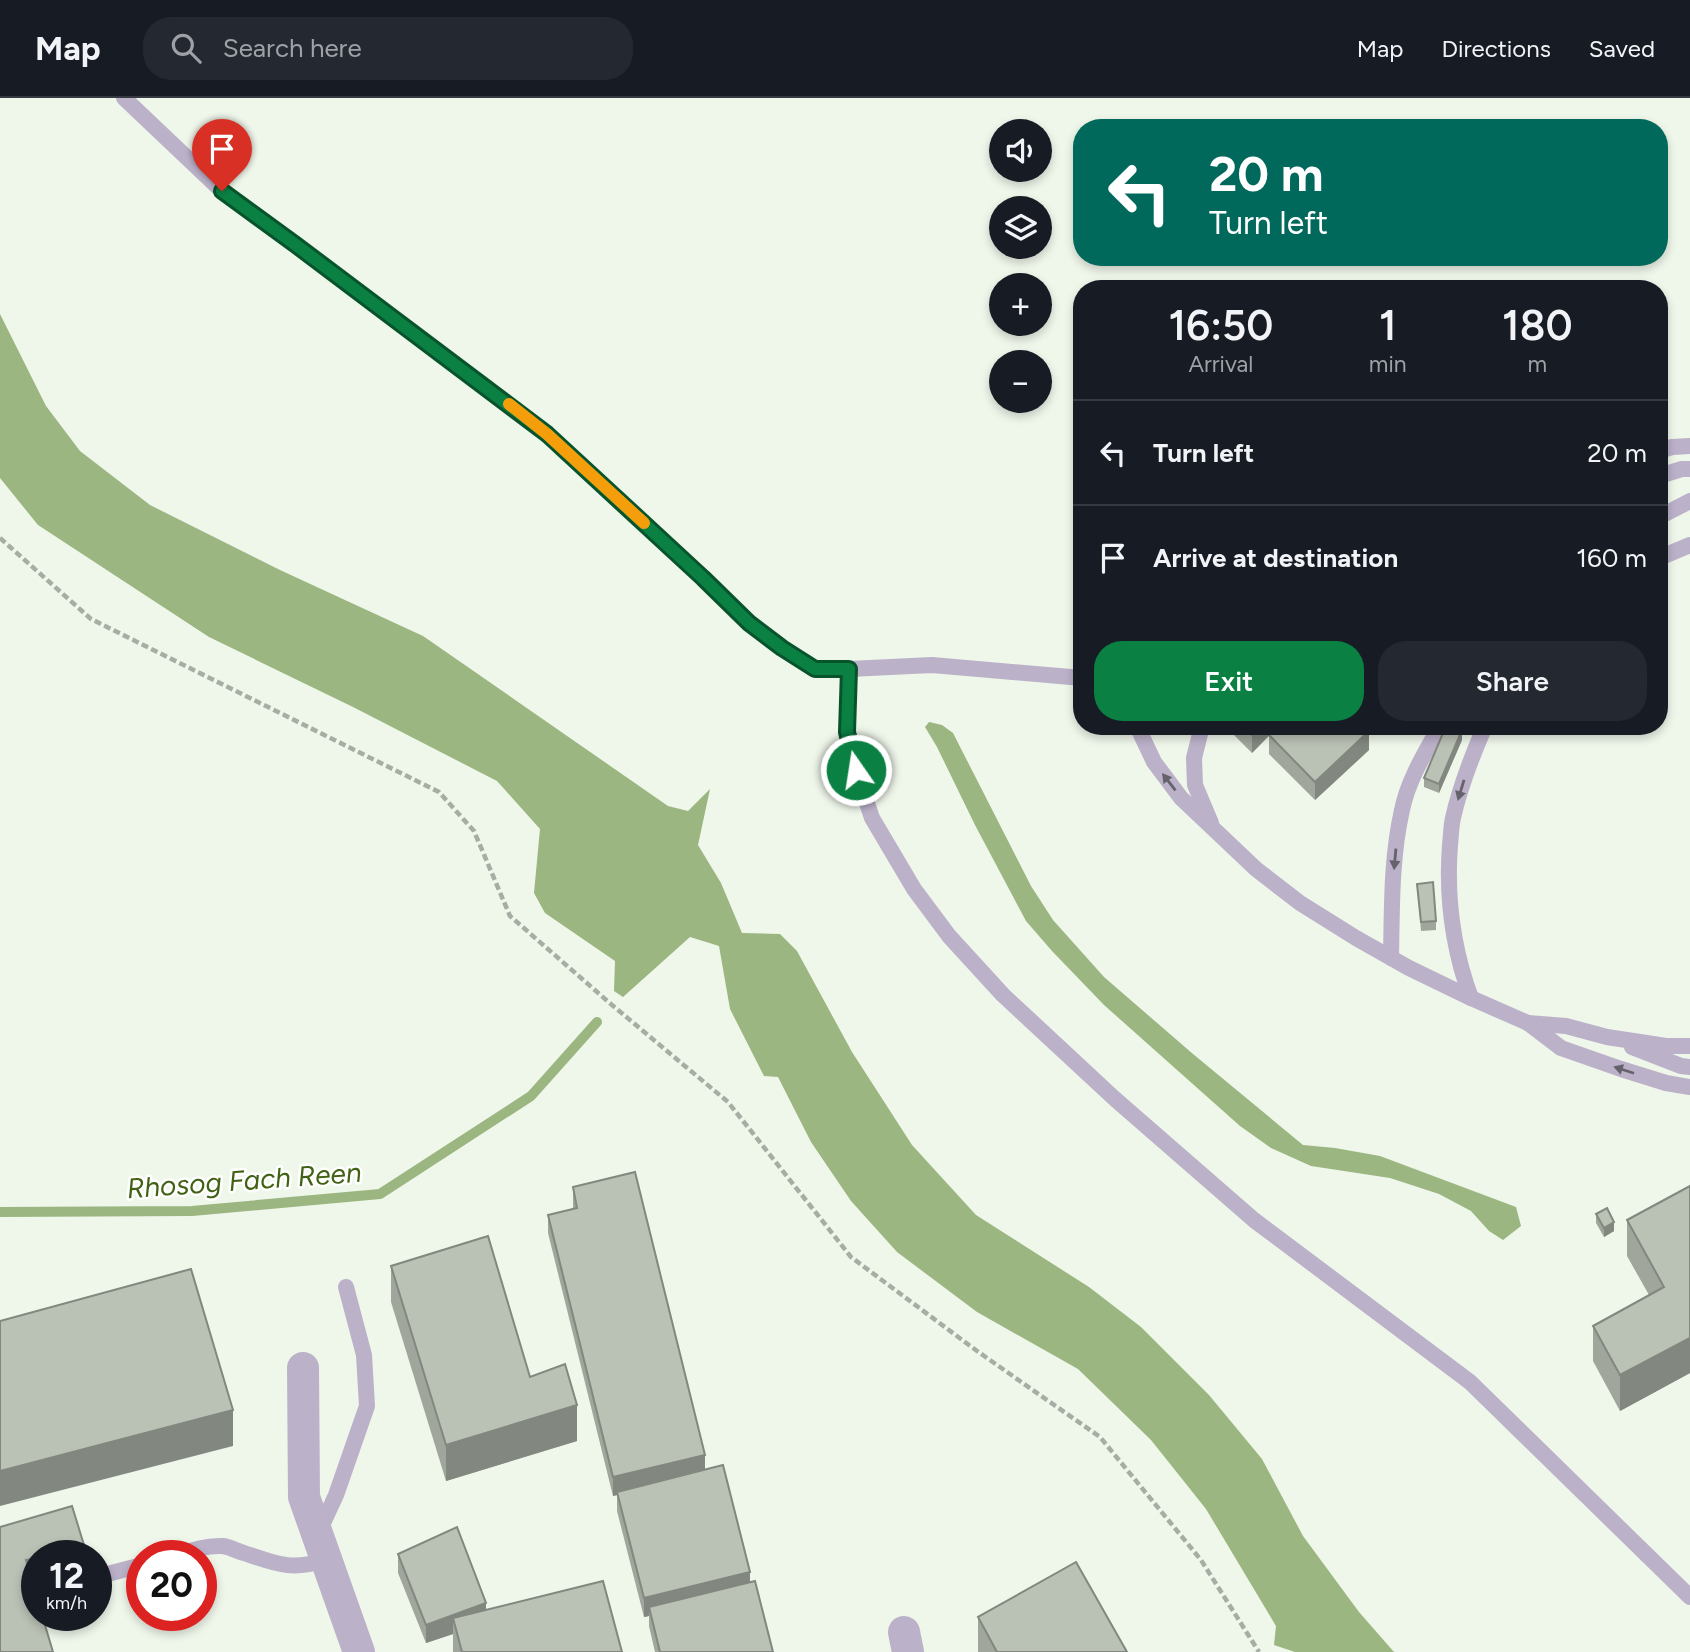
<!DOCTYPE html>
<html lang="en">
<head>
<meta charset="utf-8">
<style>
  :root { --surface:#171b24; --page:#242831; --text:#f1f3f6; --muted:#9ea1a6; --line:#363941; --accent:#0b8043 }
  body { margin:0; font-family:Figtree,sans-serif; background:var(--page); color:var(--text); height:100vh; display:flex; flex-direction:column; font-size:26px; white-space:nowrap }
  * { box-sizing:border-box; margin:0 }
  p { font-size:23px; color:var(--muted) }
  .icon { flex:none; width:38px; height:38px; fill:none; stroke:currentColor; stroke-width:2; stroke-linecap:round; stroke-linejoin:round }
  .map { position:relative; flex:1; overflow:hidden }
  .details { position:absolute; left:1073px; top:182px; width:595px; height:455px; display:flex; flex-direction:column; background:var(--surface); border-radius:28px; box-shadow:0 4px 10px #0003 }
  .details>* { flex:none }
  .top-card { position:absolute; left:1073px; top:21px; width:595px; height:147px; border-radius:28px; box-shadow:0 4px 10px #0003; background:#00695c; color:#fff; overflow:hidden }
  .buttons { position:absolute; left:989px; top:21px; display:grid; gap:14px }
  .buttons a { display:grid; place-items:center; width:63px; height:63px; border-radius:50%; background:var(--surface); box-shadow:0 4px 10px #0003; font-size:35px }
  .speed { position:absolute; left:21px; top:1442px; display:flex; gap:14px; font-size:35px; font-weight:700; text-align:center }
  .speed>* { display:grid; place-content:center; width:91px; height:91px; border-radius:50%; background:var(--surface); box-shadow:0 4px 10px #0003; line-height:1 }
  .speed small { font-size:18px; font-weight:400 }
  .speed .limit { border:10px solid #d22; background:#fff; color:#111 }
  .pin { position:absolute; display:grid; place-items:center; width:60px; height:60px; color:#fff; margin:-72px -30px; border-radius:50% 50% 50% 0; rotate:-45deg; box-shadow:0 0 7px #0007 }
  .pin .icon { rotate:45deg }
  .me { position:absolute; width:77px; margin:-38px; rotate:347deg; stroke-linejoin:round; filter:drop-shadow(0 0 5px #0008) }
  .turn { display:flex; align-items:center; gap:24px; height:147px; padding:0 21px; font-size:32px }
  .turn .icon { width:91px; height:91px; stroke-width:2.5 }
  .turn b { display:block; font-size:49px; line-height:60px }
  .eta { display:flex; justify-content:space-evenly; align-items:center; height:119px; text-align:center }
  .eta b { font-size:42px; font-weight:600; line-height:49px }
  .primary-button { display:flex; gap:14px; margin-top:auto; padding:14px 21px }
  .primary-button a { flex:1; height:80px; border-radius:28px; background:var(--accent); color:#fff; font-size:28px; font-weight:600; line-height:80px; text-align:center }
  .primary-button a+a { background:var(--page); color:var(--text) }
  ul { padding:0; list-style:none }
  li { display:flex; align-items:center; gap:21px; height:105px; padding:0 21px; border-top:2px solid var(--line) }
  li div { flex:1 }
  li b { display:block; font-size:26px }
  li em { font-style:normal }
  header { display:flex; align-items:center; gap:42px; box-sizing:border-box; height:98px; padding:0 35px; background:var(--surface); border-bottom:2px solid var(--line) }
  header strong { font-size:33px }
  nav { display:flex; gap:38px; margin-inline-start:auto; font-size:24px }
  .search { width:490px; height:63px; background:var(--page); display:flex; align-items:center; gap:18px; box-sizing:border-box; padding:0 24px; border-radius:28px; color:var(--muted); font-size:26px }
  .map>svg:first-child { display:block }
</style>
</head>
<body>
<header>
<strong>Map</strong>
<div class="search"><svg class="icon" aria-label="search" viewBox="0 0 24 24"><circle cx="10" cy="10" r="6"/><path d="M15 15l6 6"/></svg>Search here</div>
<nav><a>Map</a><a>Directions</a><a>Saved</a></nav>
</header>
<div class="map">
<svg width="1690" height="1554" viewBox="0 0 1690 1554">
  <rect width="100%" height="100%" fill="#eff6ea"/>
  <g fill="#9bb680">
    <polygon points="0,216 46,308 80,353 150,407 280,472 423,538 668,708 688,713 710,691 698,747 721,785 742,835 780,836 797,853 852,954 912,1047 976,1117 1089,1189 1141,1229 1209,1297 1262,1361 1303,1438 1359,1514 1394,1554 1295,1554 1274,1547 1276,1528 1206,1411 1151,1342 1078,1271 977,1214 897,1154 851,1103 811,1044 778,979 764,978 730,911 719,848 690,839 623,899 614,893 615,863 545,815 534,795 540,731 497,683 353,609 209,539 38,427 0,380"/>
    <polygon points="929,624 942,627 953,635 1031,788 1053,822 1104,879 1193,956 1303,1047 1335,1050 1380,1058 1516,1109 1521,1128 1503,1142 1489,1133 1471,1113 1439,1096 1390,1080 1311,1068 1271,1050 1240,1028 1104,907 1052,853 1026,823 975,727 937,649 925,629"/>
  </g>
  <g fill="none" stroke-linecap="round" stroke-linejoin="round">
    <polyline stroke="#9bb680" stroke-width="10" points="0,1114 192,1113 380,1096 531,998 597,924"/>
    <polyline stroke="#a7ada4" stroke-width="4.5" stroke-dasharray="7 3.5" stroke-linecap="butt" points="0,440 91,521 439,694 474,733 510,818 612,907 728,1004 851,1159 977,1253 1100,1339 1201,1462 1259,1554"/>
    <g stroke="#bbb1c9" stroke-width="16">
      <polyline points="124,0 222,93 296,147 547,336 703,480 749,525 782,550 815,571 849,571 932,567 1082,580"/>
      <polyline points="1659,353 1672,349 1690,348"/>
      <polyline points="1659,378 1682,371 1690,371"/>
      <polyline points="1659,419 1690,403"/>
      <polyline points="1659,460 1690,447"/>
      <polyline points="849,571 847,634 856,672 872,720 914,791 949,838 1003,897 1115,1001 1254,1122 1470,1284 1690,1499"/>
      <polyline points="1137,628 1154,664 1181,700 1256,771 1300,805 1356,840 1409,870 1471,900 1528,925 1561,950 1621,971 1666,985 1690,989"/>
      <polyline points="1202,628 1194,660 1195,687 1211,725"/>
      <path d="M 1391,860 C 1392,811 1391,760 1402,712 C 1408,682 1425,655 1440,628"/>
      <path d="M 1471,900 C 1453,851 1446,799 1450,747 C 1451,738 1451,728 1453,720 C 1460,688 1472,658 1485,628"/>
      <polyline points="1528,925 1566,928 1607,939 1666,948 1690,948"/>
      <polyline points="1632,949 1681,968 1690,969"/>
      <polyline points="318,1436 336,1397 367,1308 364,1257 346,1189"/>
      <path d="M 174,1458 C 189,1453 206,1447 223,1448 C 230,1449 237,1453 244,1455 C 277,1466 291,1473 325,1462"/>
      <polyline points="96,1479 142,1467"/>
    </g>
    <g stroke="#bbb1c9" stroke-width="32">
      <polyline points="303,1270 304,1399 359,1554"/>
      <polyline points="904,1534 908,1554"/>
    </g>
  </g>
  <g fill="#a0a69c">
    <polygon points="1229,628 1278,628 1369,652 1315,702 1269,656 1269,638 1252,655 1229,632"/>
    <polygon points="1462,642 1439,695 1424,689 1424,680"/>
    <polygon points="1417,786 1436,823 1436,832 1421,833"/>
    <polygon points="1690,1088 1690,1275 1620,1313 1593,1263 1593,1228 1649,1197 1627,1158 1627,1122"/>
    <polygon points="573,1089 705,1372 750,1484 773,1554 655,1554 649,1528 649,1518 644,1519 617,1413 617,1397 613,1398 548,1135 548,1117 573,1111"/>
    <polygon points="1596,1116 1614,1133 1604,1139 1596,1125"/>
    <polygon points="391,1168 530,1279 577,1343 446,1383 391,1204"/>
    <polygon points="398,1456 486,1512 622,1554 453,1554 453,1536 426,1545 398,1475"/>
    <polygon points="978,1519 1127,1554 978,1554"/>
  </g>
  <g fill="#82877f">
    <polygon points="1260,628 1278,628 1252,655 1252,637"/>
    <polygon points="1462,632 1462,642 1439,695 1439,686"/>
    <polygon points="1369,633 1369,652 1315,702 1315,684"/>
    <polygon points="1614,1124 1614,1133 1604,1139 1604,1130"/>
    <polygon points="1690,1240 1690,1275 1620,1313 1620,1277"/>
    <polygon points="577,1307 577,1343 446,1383 446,1347"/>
    <polygon points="233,1312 233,1348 0,1408 0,1373"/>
    <polygon points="705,1357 705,1376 617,1394 617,1397 613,1398 613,1379"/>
    <polygon points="84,1447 84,1458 43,1458"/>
    <polygon points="37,1460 37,1495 26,1498 26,1462"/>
    <polygon points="750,1474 750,1492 649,1509 649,1518 644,1519 644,1500"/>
    <polygon points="486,1505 486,1524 453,1520 453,1536 426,1545 426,1527"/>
  </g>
  <g fill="#bac1b5" stroke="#82877f" stroke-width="2">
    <polygon points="1244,628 1260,628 1252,637"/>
    <polygon points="1279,628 1364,628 1369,633 1315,684 1269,637"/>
    <polygon points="1446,628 1453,628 1462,632 1439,686 1424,680"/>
    <polygon points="1433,784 1436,823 1421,824 1417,786"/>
    <polygon points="635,1074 705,1357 613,1379 548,1117 577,1110 573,1089"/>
    <polygon points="1690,1088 1690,1240 1620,1277 1593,1228 1664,1189 1627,1122"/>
    <polygon points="1607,1110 1614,1124 1604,1130 1596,1116"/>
    <polygon points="488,1138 530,1279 565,1266 577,1307 446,1347 391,1168"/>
    <polygon points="191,1171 233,1312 0,1373 0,1223"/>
    <polygon points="723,1367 750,1474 644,1500 617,1394"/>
    <polygon points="72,1408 84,1447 43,1458 37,1458 37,1460 26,1462 37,1498 37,1517 42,1517 53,1554 0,1554 0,1429"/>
    <polygon points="457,1429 486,1505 426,1527 398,1456"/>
    <polygon points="1076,1464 1127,1554 997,1554 978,1519"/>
    <polygon points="603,1483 622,1554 462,1554 453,1520"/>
    <polygon points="755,1483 773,1554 660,1554 649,1509"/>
  </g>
  <defs><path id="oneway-solid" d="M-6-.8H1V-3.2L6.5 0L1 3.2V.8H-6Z" transform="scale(1.75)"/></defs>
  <g fill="#65626c">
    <use href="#oneway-solid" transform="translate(1169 684) rotate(-128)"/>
    <use href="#oneway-solid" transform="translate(1461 692) rotate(107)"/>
    <use href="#oneway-solid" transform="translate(1395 761) rotate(95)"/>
    <use href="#oneway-solid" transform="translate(1624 972) rotate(-162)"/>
  </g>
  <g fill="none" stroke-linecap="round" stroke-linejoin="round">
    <g stroke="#07532c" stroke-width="18">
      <polyline id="route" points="222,93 296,147 547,336 703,480 749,525 782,550 815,571 849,571 847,634 856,672"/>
    </g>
    <use href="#route" stroke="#0b8043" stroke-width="12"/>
    <polyline stroke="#f59e0b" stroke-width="12" points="509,306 547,336 644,425"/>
  </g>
  <g text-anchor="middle" stroke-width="5" stroke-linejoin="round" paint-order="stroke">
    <g font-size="28" font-style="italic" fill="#416214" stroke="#fff">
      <text transform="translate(244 1082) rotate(-4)" y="10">Rhosog Fach Reen</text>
    </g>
  </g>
</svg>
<div class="buttons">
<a><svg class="icon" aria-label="sound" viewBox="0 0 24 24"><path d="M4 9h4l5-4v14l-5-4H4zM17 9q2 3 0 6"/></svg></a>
<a><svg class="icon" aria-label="layers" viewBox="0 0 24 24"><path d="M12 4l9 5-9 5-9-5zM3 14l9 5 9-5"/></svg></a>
<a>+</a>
<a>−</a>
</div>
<div class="speed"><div>12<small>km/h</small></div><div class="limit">20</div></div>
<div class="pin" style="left:222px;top:93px;background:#d93025"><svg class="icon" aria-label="arrive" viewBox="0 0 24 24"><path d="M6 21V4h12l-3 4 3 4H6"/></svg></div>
<svg class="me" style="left:856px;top:672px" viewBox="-20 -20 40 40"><circle r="17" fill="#0b8043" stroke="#fff" stroke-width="3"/><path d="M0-11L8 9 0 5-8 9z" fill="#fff"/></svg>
<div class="top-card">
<div class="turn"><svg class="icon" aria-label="left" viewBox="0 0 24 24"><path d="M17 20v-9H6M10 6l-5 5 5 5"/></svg><div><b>20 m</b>Turn left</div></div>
</div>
<section class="details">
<div class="eta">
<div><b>16:50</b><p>Arrival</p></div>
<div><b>1</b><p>min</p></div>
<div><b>180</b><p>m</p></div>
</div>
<ul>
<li><svg class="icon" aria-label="left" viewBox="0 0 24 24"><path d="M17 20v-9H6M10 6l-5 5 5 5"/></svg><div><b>Turn left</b></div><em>20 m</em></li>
<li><svg class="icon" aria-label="arrive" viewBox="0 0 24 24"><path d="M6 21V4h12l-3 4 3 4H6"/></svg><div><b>Arrive at destination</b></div><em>160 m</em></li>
</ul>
<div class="primary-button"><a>Exit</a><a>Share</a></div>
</section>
</div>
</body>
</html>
